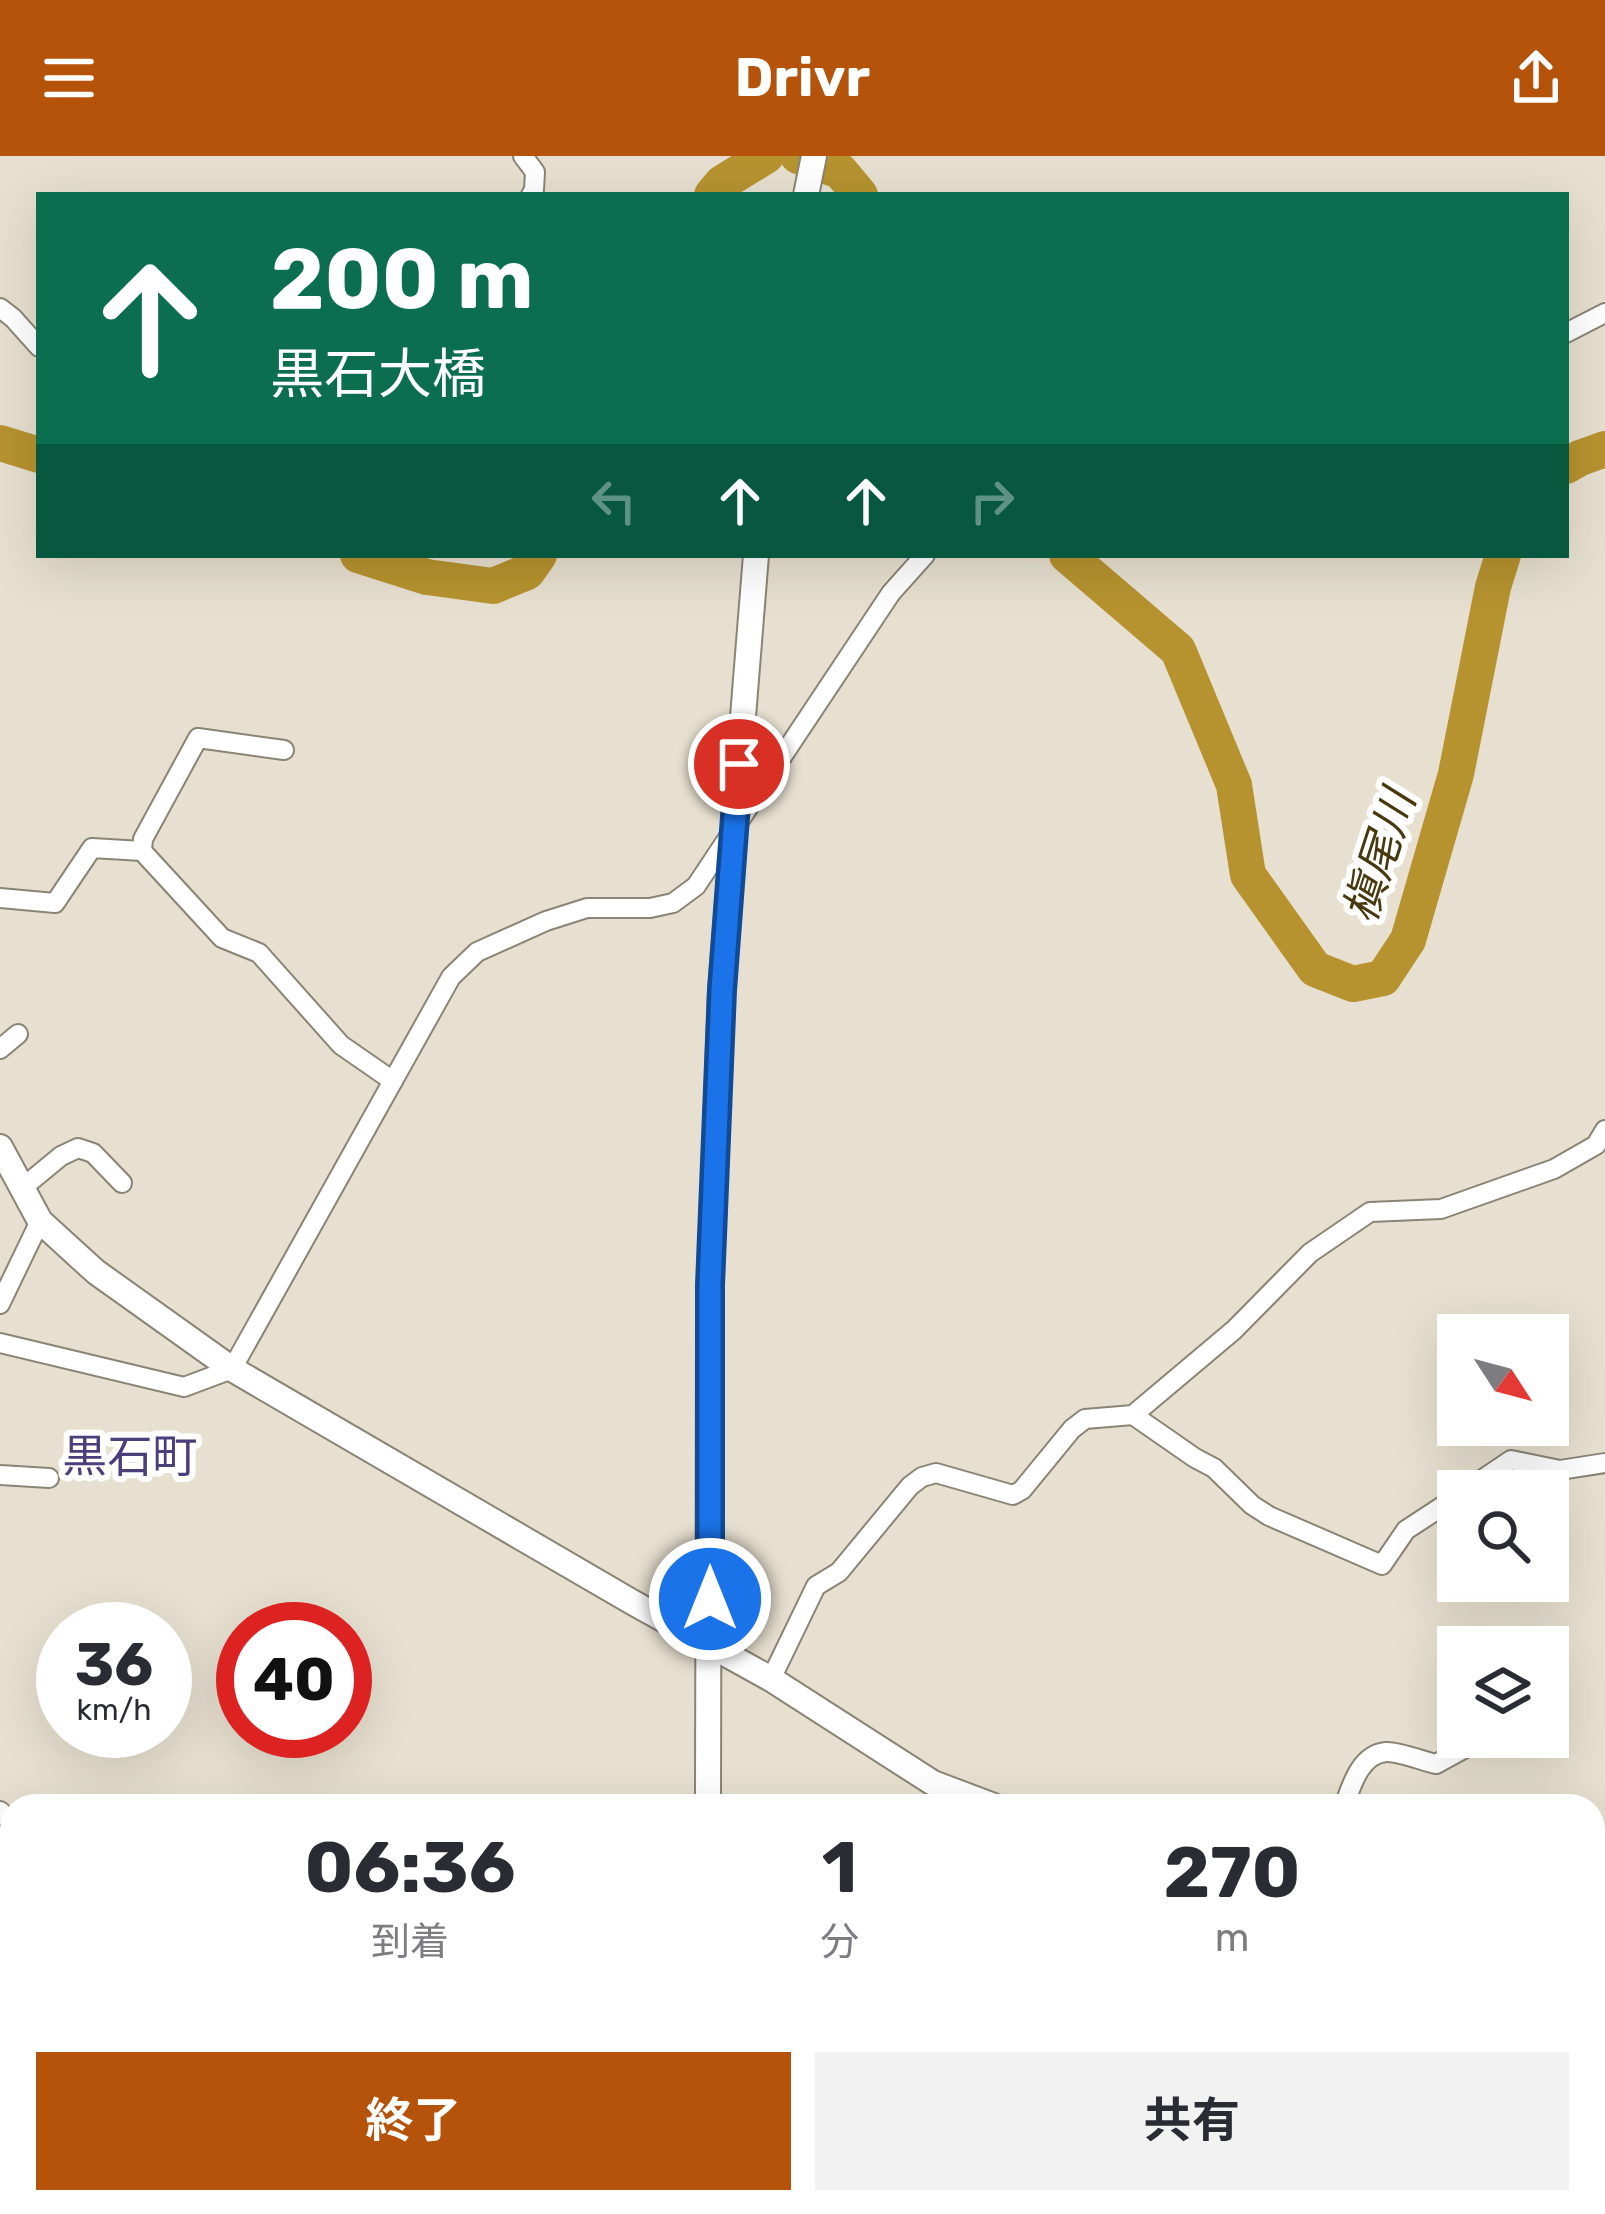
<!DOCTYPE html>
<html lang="ja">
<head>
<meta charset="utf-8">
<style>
  :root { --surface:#fff; --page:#f2f2f3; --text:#2b2b33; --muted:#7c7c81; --accent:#b45309 }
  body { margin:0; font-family:Rubik,"Noto Sans JP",sans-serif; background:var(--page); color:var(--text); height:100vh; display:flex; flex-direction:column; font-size:45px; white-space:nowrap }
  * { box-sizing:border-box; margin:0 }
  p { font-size:39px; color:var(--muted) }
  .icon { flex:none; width:66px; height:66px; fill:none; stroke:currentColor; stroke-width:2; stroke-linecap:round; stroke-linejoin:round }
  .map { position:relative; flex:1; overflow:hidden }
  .drawer { position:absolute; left:0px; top:1638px; width:1605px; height:420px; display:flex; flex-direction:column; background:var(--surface); border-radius:36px 36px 0 0; box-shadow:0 12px 48px #0002 }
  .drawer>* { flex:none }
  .top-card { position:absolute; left:36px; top:36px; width:1533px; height:366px; border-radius:0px; box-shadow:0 12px 48px #0002; background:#0b6e4f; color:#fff; overflow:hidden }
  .needle { width:78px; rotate:126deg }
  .buttons { position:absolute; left:1437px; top:1158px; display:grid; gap:24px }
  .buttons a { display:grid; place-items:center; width:132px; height:132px; border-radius:0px; background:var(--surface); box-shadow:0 12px 48px #0002; font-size:60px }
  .speed { position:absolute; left:36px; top:1446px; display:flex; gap:24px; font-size:60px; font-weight:700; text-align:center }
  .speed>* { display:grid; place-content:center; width:156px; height:156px; border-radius:50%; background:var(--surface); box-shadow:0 12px 48px #0002; line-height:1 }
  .speed small { font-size:30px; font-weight:400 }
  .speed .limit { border:18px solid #d22; background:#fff; color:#111 }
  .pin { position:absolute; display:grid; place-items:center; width:102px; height:102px; color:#fff; margin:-51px; border:6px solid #fff; border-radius:50%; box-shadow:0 3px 12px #0007 }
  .me { position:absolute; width:132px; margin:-66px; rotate:0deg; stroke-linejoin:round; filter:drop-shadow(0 0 9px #0008) }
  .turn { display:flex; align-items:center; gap:42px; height:252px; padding:0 36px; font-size:54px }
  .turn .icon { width:156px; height:156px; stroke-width:2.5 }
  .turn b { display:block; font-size:84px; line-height:102px }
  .lanes { display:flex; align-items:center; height:114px; padding:0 36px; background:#0003; justify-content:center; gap:60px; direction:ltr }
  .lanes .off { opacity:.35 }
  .eta { display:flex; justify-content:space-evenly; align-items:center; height:204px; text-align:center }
  .eta b { font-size:72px; font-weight:700; line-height:84px }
  .primary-button { display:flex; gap:24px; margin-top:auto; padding:24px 36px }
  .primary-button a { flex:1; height:138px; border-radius:0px; background:var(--accent); color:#fff; font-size:48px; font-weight:700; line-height:138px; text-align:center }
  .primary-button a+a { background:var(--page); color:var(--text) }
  header { display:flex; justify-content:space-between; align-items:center; height:156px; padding:0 36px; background:var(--accent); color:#fff; font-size:54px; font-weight:700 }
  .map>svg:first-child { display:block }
</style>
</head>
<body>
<header><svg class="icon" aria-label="menu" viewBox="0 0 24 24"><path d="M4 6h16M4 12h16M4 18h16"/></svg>Drivr<svg class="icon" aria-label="share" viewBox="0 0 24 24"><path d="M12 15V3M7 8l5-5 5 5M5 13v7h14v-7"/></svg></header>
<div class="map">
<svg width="1605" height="2058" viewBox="0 0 1605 2058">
  <rect width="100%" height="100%" fill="#e7e0d0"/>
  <g fill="#ceaa4a">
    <polygon points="0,1998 12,2030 12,2046 100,2046 219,2058 0,2058"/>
    <polygon points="1054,2046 1463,2046 1460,2058 1037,2058"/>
  </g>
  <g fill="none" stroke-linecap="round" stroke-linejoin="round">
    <g stroke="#90762e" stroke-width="6">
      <polyline points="1593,1896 1605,1891"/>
      <polyline points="908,2058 912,2046"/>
      <polyline points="1398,2058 1399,2046"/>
    </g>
    <g stroke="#b7932f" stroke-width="36">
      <polyline points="798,0 840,15 860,39"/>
      <polyline points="712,39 722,27 766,0"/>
      <polyline points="0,287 39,299"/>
      <polyline points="1566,310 1580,302 1605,293"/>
      <polyline points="358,399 427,421 493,430 527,416 539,399"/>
      <polyline points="1067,399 1178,494 1234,629 1248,719 1315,813 1353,828 1383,822 1408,784 1456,618 1493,431 1503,399"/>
    </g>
    <g stroke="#8a8475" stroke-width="22">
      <g id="minor">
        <polyline points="523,0 535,16 534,34 531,39"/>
        <polyline points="0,152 13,162 39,191"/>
        <polyline points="1566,177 1605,157"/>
        <polyline points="284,594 198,582 143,683 142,695 222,782 259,797 341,889 393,925"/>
        <polyline points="0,742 55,747 92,692 142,695"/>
        <polyline points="0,893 18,878"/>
        <polyline points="21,1033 61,1000 78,992 93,997 122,1027"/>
        <polyline points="0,1148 40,1065"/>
        <polyline points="0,1187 184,1231 232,1213 451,821 477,796 546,765 587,752 650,752 673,747 696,730 891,437 925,399"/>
        <polyline points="1133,1259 1195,1302 1214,1312 1252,1349 1269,1360 1382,1409 1406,1374 1458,1340"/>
        <polyline points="0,1319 49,1322"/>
        <polyline points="1465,1335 1511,1304 1560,1314 1605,1307"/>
        <polyline points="771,1523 816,1430 839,1416 910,1330 922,1321 936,1317 1013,1339 1022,1334 1072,1273 1085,1263 1133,1259 1234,1174 1310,1097 1370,1056 1441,1053 1554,1013 1596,989 1605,974"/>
        <path d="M 1344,1650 C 1351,1631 1360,1598 1386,1596 C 1397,1595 1423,1605 1436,1608 L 1467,1591 L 1475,1581"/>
        <polyline points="0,1655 12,1666"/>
        <polyline points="0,1745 12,1747"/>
        <polyline points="0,1811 12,1817"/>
        <polyline points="383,2046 402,2058"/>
      </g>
    </g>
    <g stroke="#8a8475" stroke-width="28">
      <g id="tertiary">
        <polyline points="806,39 814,0"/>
        <polyline points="0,991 40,1065 96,1116 232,1213 632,1446 771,1523 933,1627 994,1650"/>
        <polyline points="708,1650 709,1171 721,834"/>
        <polyline points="1593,1794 1605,1794"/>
        <polyline points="704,2058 704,2046"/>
      </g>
    </g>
    <use href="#minor" stroke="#fff" stroke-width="18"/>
    <use href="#tertiary" stroke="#fff" stroke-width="24"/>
    <g stroke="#8a8475" stroke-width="28" stroke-linecap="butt">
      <polyline id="tertiary-bridge" points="721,834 756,399"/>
    </g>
    <use href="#tertiary-bridge" stroke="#fff" stroke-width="24"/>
  </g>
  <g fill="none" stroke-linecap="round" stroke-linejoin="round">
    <g stroke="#114b97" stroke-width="30">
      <polyline id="route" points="710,1443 710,1129 722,834 739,608"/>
    </g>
    <use href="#route" stroke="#1a73e8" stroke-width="21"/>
  </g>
  <g text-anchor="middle" stroke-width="12" stroke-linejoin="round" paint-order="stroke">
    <g font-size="45" font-style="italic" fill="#47380e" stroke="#fff">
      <text transform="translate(1379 700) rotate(-72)" y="16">槇尾川</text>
    </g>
    <g font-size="45" fill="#4b3e7b" stroke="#fff">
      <text x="130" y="1316">黒石町</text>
    </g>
  </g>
</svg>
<div class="buttons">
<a><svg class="needle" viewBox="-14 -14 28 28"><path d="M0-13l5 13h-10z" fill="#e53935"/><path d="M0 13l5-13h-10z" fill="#7c7c81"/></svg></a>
<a><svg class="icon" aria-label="search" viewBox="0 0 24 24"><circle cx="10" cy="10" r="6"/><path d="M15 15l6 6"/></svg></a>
<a><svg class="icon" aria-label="layers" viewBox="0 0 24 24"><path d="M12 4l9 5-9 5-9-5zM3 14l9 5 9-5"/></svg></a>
</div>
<div class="speed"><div>36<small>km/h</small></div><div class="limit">40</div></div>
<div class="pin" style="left:739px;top:608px;background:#d93025"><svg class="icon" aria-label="arrive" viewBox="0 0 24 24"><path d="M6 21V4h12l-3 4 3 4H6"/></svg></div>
<svg class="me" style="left:710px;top:1443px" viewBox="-20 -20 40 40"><circle r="17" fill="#1a73e8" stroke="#fff" stroke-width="3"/><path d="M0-11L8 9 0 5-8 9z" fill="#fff"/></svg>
<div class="top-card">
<div class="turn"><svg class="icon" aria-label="ahead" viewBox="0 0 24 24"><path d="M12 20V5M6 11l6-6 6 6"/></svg><div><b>200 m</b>黒石大橋</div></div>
<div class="lanes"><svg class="icon off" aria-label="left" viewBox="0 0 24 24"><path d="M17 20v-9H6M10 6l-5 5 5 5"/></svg><svg class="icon" aria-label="ahead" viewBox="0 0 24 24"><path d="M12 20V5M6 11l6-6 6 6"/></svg><svg class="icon" aria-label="ahead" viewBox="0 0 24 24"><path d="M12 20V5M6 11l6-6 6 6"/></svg><svg class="icon off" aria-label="right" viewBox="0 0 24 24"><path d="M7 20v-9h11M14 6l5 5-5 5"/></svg></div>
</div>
<section class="drawer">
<div class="eta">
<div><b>06:36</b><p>到着</p></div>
<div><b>1</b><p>分</p></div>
<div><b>270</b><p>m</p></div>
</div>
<div class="primary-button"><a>終了</a><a>共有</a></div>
</section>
</div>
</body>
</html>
